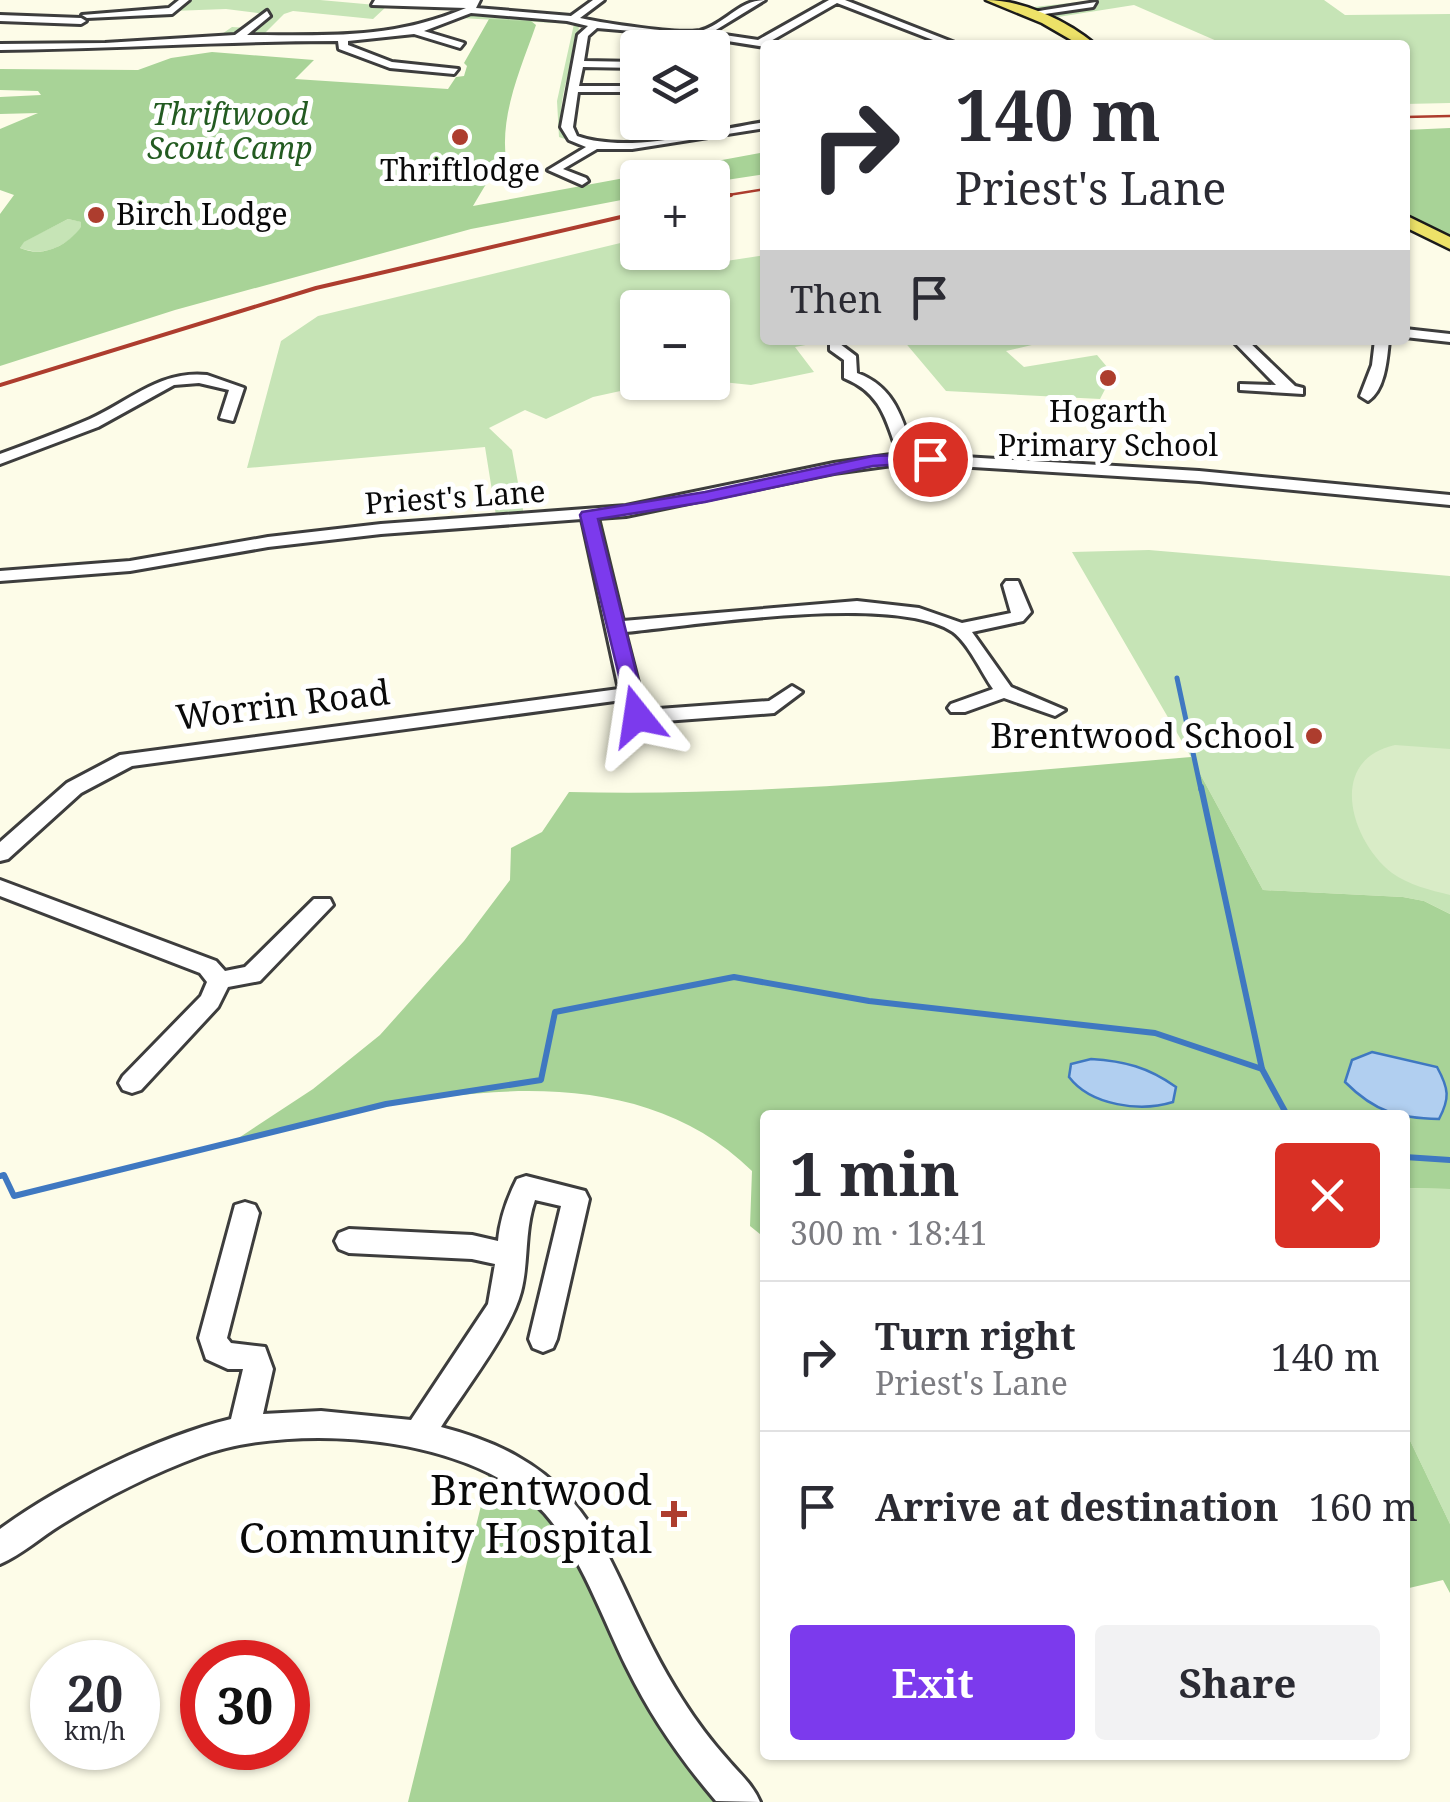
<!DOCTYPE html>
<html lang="en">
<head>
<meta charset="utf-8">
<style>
  :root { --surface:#fff; --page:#f2f2f3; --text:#2b2b33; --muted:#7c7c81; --line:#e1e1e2; --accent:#7c3aed }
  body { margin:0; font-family:"Noto Serif",serif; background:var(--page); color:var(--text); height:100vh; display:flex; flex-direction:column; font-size:38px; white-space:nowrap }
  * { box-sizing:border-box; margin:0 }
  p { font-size:32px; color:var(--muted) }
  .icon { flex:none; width:55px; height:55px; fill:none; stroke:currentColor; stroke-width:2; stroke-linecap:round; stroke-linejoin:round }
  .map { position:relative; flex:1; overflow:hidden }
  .drawer { position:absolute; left:760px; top:1110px; width:650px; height:650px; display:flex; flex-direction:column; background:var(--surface); border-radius:10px; box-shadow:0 2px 8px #0004 }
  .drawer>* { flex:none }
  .hud { position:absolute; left:760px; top:40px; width:650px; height:305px; border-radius:10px; box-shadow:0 2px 8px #0004; background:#fff; color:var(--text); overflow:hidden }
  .buttons { position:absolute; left:620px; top:30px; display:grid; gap:20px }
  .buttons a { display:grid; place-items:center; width:110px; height:110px; border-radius:10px; background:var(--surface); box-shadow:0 2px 8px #0004; font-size:50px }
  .speed { position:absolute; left:30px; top:1640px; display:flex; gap:20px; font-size:50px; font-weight:700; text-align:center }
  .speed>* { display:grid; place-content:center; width:130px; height:130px; border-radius:50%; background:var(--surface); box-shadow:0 2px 8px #0004; line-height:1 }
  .speed small { font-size:25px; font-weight:400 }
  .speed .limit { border:15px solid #d22; background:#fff; color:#111 }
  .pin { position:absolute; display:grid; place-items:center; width:85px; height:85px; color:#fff; margin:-42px; border:5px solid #fff; border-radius:50%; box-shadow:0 2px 10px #0007 }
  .me { position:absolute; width:110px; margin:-55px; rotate:345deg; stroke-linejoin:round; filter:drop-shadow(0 0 8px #0008) }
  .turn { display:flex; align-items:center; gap:35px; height:210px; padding:0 30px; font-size:45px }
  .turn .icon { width:130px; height:130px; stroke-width:2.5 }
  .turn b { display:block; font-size:70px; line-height:85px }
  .then { display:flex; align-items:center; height:95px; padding:0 30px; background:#0003; gap:20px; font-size:38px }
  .round { display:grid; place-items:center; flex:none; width:105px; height:105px; border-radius:10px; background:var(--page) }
  .head { display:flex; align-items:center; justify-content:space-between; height:170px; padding:0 30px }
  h1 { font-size:60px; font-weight:700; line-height:75px }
  .primary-button { display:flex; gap:20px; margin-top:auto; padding:20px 30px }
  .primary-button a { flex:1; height:115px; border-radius:10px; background:var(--accent); color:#fff; font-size:40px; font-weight:700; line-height:115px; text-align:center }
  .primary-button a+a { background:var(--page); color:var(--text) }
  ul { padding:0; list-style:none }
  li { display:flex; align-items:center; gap:30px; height:150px; padding:0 30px; border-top:2px solid var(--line) }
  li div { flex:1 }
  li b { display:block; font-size:38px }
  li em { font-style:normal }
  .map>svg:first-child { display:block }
</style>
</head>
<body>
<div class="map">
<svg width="1450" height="1802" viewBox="0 0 1450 1802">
  <rect width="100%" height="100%" fill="#fdfce8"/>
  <g fill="#c6e4b6">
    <polygon points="184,0 320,0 387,6 373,19 293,11 284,14 261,37 219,36 232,27 249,28 265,14 226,9 172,11"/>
    <polygon points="1097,0 1324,0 1345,15 1450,14 1450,103 1405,104 1405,45 1226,45 1134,5 1058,17 1034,7"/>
    <path d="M 472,14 L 563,19 L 579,25 C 578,58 548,111 568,140 L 559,137 L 557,101 L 574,24 L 460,18 Z"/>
    <path d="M 68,219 L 82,222 L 82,227 C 66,247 44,257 20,248 L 23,242 Z"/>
    <polygon points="637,239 638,252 680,253 700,265 765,255 765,340 832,340 795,347 814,372 751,385 713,381 712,308 638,308 638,382 657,383 593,397 546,419 525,410 489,428 512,450 525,521 497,522 485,447 247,468 281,341 318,316"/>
    <polygon points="903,340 1053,340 1006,351 1024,367 1097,355 1113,374 1100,399 946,391"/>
    <polygon points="1149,550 1450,576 1450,914 1424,901 1403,897 1263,890 1191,757 1072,552"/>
    <polygon points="1405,1188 1450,1189 1450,1524 1405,1430"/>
  </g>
  <g fill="#a8d397" fill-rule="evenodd">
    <path d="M 489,19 L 531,21 L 536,25 C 521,68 500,114 506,159 C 492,173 483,189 473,206 L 765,152 L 765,174 L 713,182 L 712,178 L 638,178 L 637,197 L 471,229 L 175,310 L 0,366 L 0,214 L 14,195 L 0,190 L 0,129 L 38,113 L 0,114 L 0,97 L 41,95 L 38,91 L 0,90 L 0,69 L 138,70 L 171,58 L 212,52 L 314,60 L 295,79 L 448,89 L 456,77 L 464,76 L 467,66 L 464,63 ZM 68,219 L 81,222 L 81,227 C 67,246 43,258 20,248 L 24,242 Z"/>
    <polygon points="1450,128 1450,244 1405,220 1405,130"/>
    <path d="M 1191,757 L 1263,890 L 1403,897 L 1424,901 L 1450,914 L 1450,1189 L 1405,1188 L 1405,1115 L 765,1115 L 765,1238 L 750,1226 L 752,1171 C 616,1038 393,1102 231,1143 L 313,1089 L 380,1035 L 464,941 L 510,880 L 511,848 L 542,832 L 569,792 C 777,797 984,774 1191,757 Z"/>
    <polygon points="1405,1430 1450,1524 1450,1593 1443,1580 1405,1589"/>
    <polygon points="493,1457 528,1481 702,1762 742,1802 408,1802"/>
  </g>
  <path fill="#d9ecc7" d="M 1395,745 L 1450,749 L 1450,895 C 1430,890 1409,885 1392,873 C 1350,840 1327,760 1395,745 Z"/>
  <g fill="#b1cff0" stroke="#3f78c1" stroke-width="2.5">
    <path d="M 1372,1052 L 1437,1067 C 1449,1089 1450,1098 1439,1119 C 1399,1118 1376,1113 1345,1082 L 1352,1060 Z"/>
    <path d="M 1091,1059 C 1124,1061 1148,1067 1176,1087 L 1173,1102 C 1141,1112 1091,1106 1069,1077 L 1071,1064 Z"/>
  </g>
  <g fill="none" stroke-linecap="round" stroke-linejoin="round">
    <polyline stroke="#3f78c1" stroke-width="5" points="1177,678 1201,790"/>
    <g stroke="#3f78c1" stroke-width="6">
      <polyline points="1201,787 1262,1069 1287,1115"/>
      <polyline points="1405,1157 1450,1160"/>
      <polyline points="0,1176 4,1175 14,1196 386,1104 541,1080 555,1012 734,977 869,1001 1155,1033 1262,1069"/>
    </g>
    <g stroke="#3d3d3d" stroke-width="6">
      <g id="minor">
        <polygon points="179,0 189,0 172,14 87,18 82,15 169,8"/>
        <path d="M 375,0 L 480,0 L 476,8 L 571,16 L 593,0 L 604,0 L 580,18 C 600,23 682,35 700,31 C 724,25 739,0 765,0 L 711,33 L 758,40 L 829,0 L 845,0 L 960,45 L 946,45 L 837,3 L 769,42 L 777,45 L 765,47 L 702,37 L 597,28 L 588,36 L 584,61 L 638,62 L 638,68 L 583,67 L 579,86 L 638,86 L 638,92 L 578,92 L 573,127 L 577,136 C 630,155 710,130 765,122 L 765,128 L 632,149 L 597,149 L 563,169 L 586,178 L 588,181 L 582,185 L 548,170 L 586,147 L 569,140 L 561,127 L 578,35 L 588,26 L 567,21 L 471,13 L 424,31 L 464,43 L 460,48 L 414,34 L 348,41 L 348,45 L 392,62 L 458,69 L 454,74 L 390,68 L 339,49 L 338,41 C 225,41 113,49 0,50 L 0,44 L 105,43 L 235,35 L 267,11 L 270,16 L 247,35 C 328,35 390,40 466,8 L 372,5 Z"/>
        <polygon points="1096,2 1093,7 1031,16 1026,13"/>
        <polygon points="0,15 81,18 86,21 81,24 0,21"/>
        <polygon points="1405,329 1450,334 1450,342 1405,337"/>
        <polygon points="1232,340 1247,340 1295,386 1303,388 1303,394 1240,390 1240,384 1276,385"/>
        <path d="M 1375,340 L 1389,340 C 1387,360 1385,390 1368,401 L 1360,396 L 1372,365 Z"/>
        <path d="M 830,344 L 840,344 L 856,356 L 857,373 C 895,387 902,418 914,454 L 1199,471 L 1450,495 L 1450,505 L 1199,481 L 907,463 L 834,473 L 626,516 L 598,518 L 623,621 L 857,601 L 919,608 L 962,623 L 1011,613 L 1003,585 L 1006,581 L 1018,581 L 1031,612 L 1023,621 L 972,632 L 1011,687 L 1065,710 L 1055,716 L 1004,698 L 965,712 L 951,712 L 948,708 L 951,704 L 993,689 C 982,673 968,643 953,632 C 895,593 698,625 625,632 L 645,710 L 769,701 L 792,686 L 802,692 L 774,713 L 637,723 L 627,717 L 622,700 L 132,766 L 81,793 L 8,859 L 0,861 L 0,842 L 67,783 L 120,755 L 619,689 L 582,519 L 381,534 L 268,547 L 130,571 L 0,581 L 0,571 L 130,561 L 268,537 L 381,524 L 626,506 L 834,463 L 898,454 C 886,419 881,393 844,378 L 844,360 L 830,350 Z"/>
        <path d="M 207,375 L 244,388 L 233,421 L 220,418 L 229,390 L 199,383 L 174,385 L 98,427 L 0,464 L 0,454 C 30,443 60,432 90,419 C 130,401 160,370 207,375 Z"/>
        <polygon points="0,880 216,961 225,971 245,967 314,899 330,899 333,905 260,981 228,987 218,1007 141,1090 132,1093 123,1090 119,1083 123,1076 201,996 207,982 200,973 0,896"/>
        <path d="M 526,1176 L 585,1191 L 589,1199 L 557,1339 L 553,1348 L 543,1352 L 533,1348 L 529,1339 L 561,1206 L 535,1200 C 524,1231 529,1262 521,1292 C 511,1331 464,1391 441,1427 C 611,1471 601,1573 682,1699 C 696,1721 711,1741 728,1760 C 740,1774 753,1785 760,1802 L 716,1801 C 681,1760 651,1717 627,1668 C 604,1621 586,1570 555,1526 C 491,1435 297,1420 200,1456 C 154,1473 106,1497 64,1523 C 42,1536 23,1554 0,1564 L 0,1529 C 61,1484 158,1437 231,1419 L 243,1369 L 228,1369 L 206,1359 L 199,1338 L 235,1205 L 245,1202 L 255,1205 L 259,1213 L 227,1338 L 231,1343 L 265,1347 L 273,1369 L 263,1414 L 321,1411 L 411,1420 L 488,1304 L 495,1264 L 472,1259 L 349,1253 L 339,1249 L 335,1241 L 339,1233 L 349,1229 L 472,1235 L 498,1241 C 500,1219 507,1199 517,1179 Z"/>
      </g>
    </g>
    <g stroke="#1b1b1b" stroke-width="5">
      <g id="major">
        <path d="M 986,0 C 1023,0 1068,21 1096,45 L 1080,45 L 1042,23 Z"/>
        <polygon points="1405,215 1450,237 1450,249 1405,227"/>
      </g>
    </g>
    <use href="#minor" fill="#fff" fill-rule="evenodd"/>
    <use href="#major" fill="#ede268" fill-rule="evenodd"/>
    <g stroke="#ad3d2e" stroke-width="2.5">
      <polyline points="1405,117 1450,116"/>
      <polyline points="716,197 765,189"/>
    </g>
    <g stroke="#ad3d2e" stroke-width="4">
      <polyline points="712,198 731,195"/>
      <polyline points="0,385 316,288 638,213"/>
    </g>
  </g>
  <polygon fill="#7c3aed" stroke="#51269a" stroke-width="2.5" points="930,454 936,455 936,462 873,466 705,502 598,519 647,716 644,721 630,721 580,515 582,512 705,492 873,456"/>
  <g fill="#ad3d2e" stroke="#fff" stroke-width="4">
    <circle cx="460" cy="137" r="10"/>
    <circle cx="96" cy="215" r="10"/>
    <circle cx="1108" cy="378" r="10"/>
    <circle cx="1314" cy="736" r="10"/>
    <path d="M669 1499h10v10h10v10h-10v10h-10v-10h-10v-10h10z"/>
  </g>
  <g text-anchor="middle" stroke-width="10" stroke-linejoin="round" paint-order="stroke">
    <g font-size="30" font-style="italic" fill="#235b21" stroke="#fff">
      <text x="230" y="125">Thriftwood<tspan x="230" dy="34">Scout Camp</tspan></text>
    </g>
    <g font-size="30" fill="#0a0a0a" stroke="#fff">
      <text x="460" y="181">Thriftlodge</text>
      <text x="116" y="225" text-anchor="start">Birch Lodge</text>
      <text x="1108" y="422">Hogarth<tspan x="1108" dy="34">Primary School</tspan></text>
    </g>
    <g font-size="30" fill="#0a0a0a" stroke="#fff">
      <text transform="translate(455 498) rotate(-4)" y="10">Priest's Lane</text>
    </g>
    <g font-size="35" fill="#0a0a0a" stroke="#fff">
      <text transform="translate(283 705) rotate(-7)" y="12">Worrin Road</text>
    </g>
    <g font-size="35" fill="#0a0a0a" stroke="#fff" text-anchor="end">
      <text x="1294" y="748">Brentwood School</text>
    </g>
    <g font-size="42" fill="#0a0a0a" stroke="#fff" text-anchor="end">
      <text x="652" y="1505">Brentwood<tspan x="652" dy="48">Community Hospital</tspan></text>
    </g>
  </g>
</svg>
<div class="buttons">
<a><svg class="icon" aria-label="layers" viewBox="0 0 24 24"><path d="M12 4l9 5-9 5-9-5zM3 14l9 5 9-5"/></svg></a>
<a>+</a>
<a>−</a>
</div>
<div class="speed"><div>20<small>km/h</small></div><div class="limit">30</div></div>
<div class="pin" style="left:930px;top:459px;background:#d93025"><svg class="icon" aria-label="arrive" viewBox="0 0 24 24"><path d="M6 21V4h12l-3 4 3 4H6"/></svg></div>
<svg class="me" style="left:637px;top:716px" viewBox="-20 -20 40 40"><path d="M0-17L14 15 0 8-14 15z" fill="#7c3aed" stroke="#fff" stroke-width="4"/></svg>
<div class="hud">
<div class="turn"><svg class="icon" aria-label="right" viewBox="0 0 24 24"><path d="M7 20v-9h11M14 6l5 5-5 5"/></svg><div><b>140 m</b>Priest's Lane</div></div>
<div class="then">Then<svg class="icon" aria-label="arrive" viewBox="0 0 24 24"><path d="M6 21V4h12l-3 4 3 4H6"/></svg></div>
</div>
<section class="drawer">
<div class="head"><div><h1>1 min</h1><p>300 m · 18:41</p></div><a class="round" style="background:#d93025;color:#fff"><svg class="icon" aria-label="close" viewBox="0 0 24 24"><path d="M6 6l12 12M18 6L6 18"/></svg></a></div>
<ul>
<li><svg class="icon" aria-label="right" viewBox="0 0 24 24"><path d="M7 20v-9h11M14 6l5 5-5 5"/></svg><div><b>Turn right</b><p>Priest's Lane</p></div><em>140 m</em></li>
<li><svg class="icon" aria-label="arrive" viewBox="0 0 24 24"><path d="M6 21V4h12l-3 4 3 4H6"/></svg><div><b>Arrive at destination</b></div><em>160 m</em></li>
</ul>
<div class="primary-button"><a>Exit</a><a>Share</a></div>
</section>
</div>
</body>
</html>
